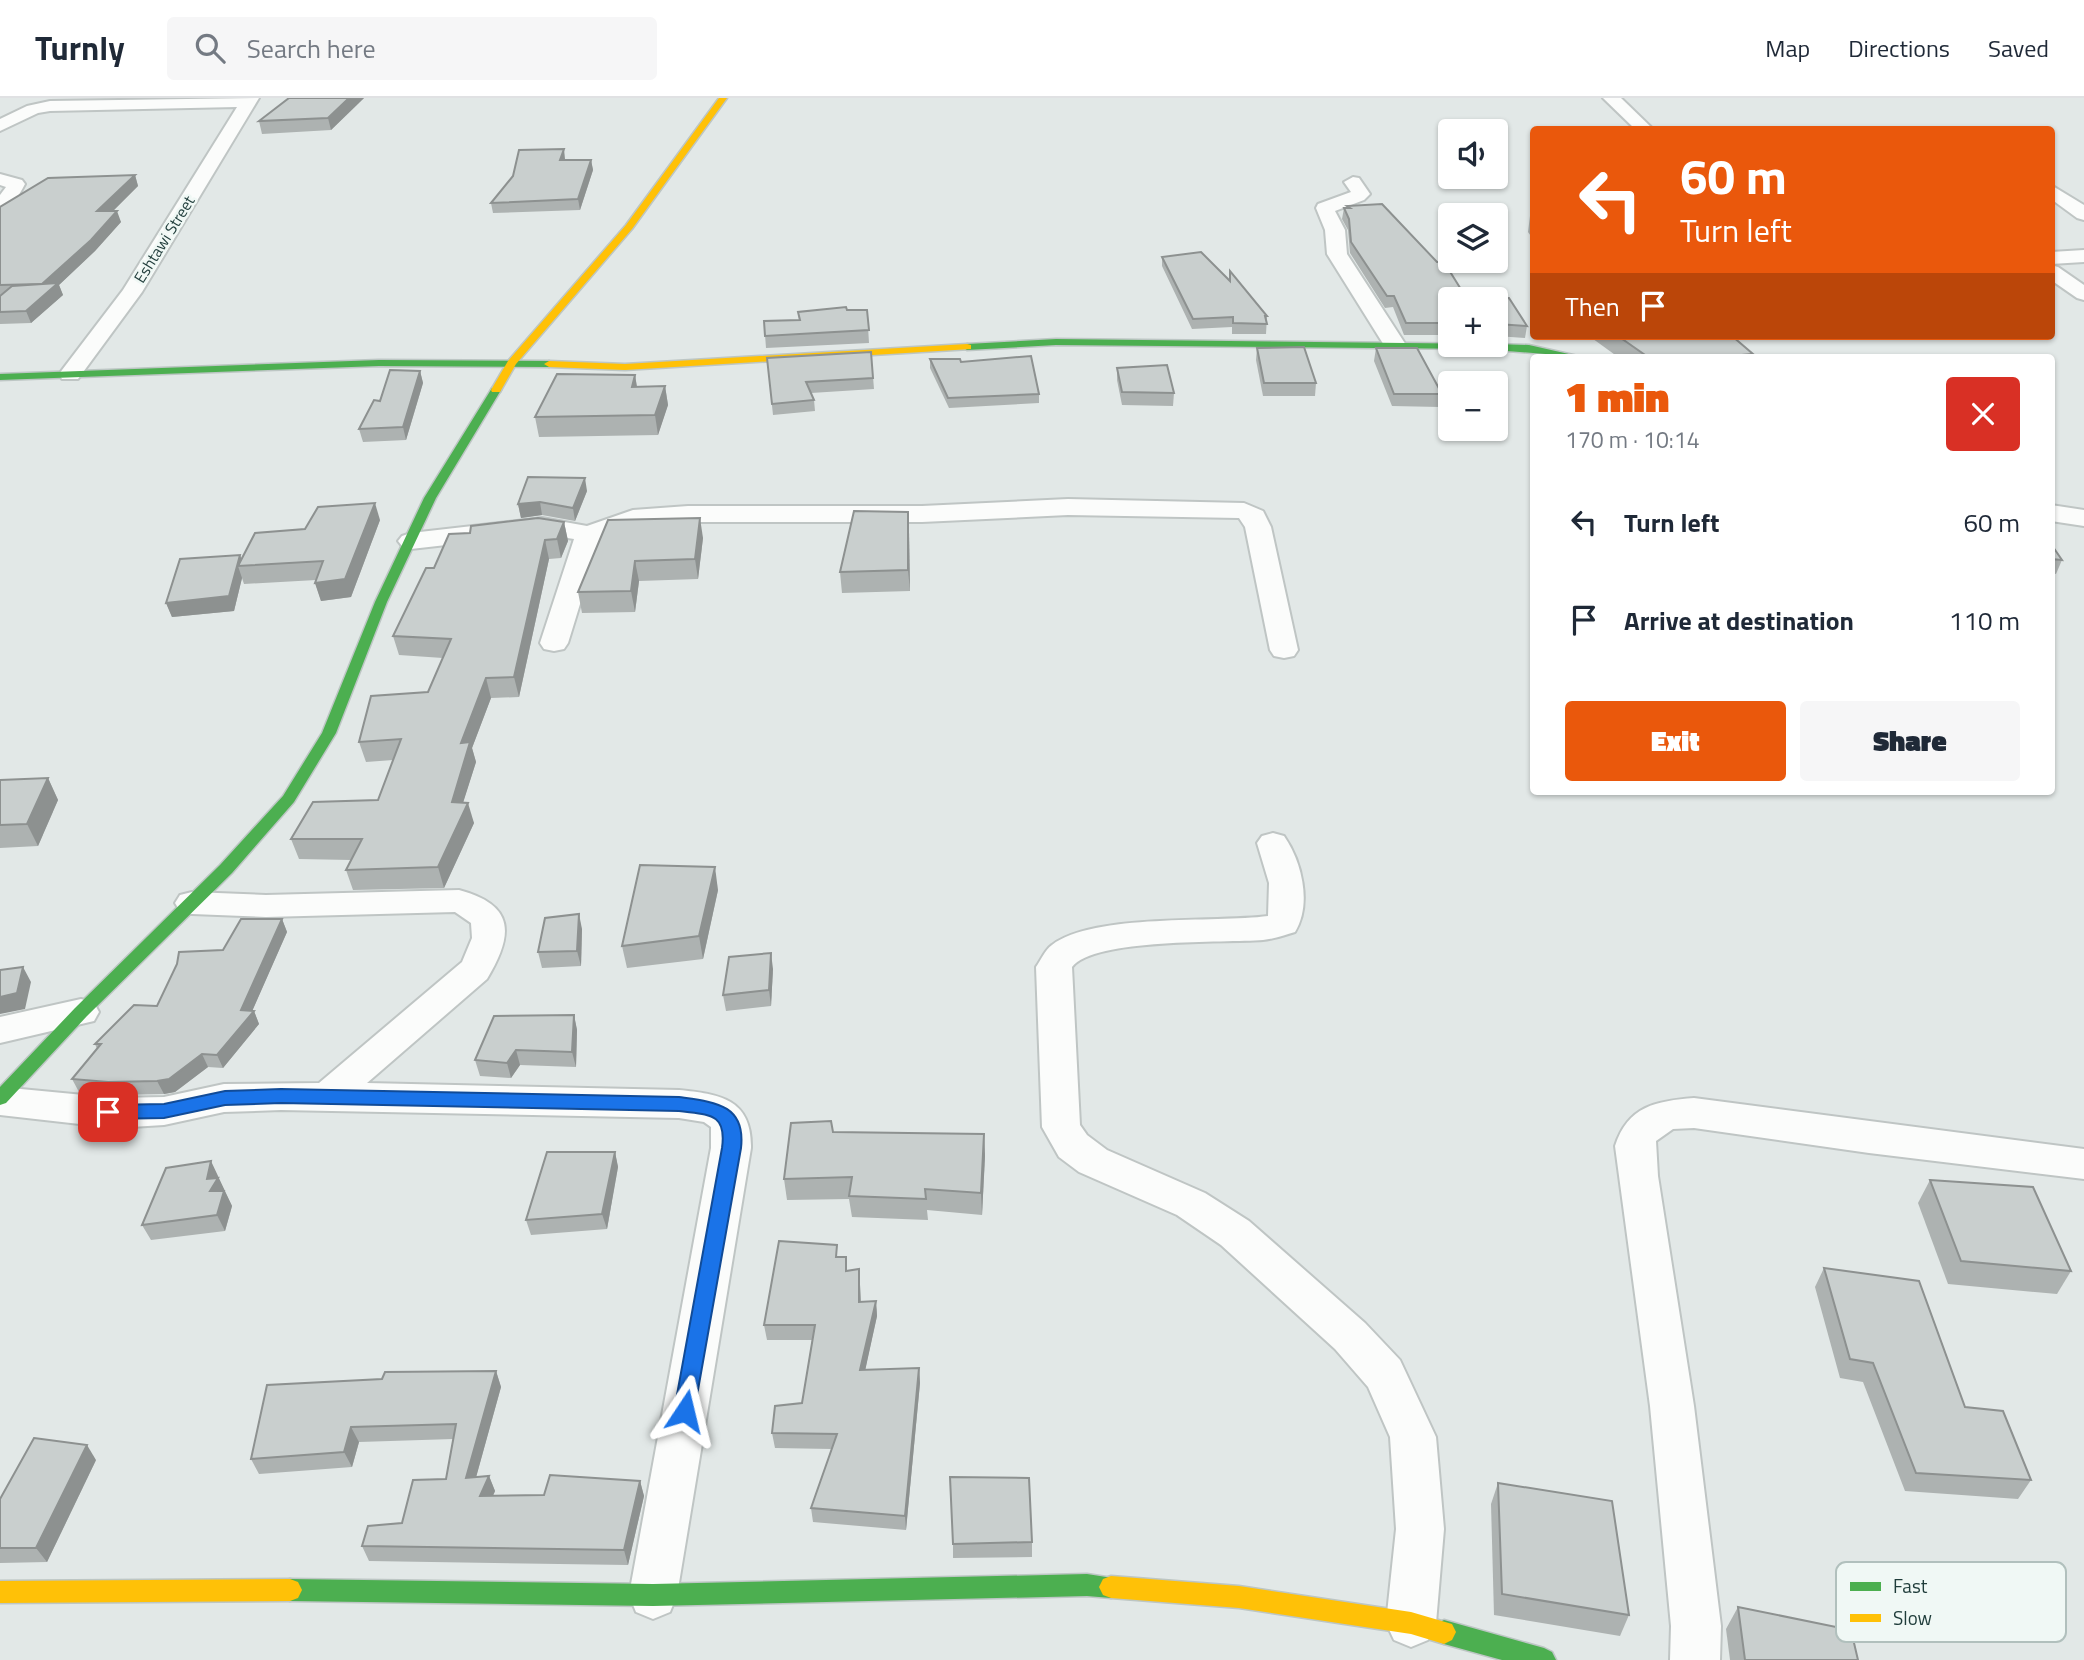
<!DOCTYPE html>
<html lang="en">
<head>
<meta charset="utf-8">
<style>
  :root { --surface:#fff; --page:#f6f6f7; --text:#1f2937; --muted:#747a83; --line:#e0e1e3; --accent:#ea580c }
  body { margin:0; font-family:"Titillium Web",sans-serif; background:var(--page); color:var(--text); height:100vh; display:flex; flex-direction:column; font-size:26px; white-space:nowrap }
  * { box-sizing:border-box; margin:0 }
  p { font-size:23px; color:var(--muted) }
  .icon { flex:none; width:38px; height:38px; fill:none; stroke:currentColor; stroke-width:2; stroke-linecap:round; stroke-linejoin:round }
  .map { position:relative; flex:1; overflow:hidden }
  .drawer { position:absolute; left:1530px; top:256px; width:525px; height:441px; display:flex; flex-direction:column; background:var(--surface); border-radius:7px; box-shadow:0 2px 5px #0004 }
  .drawer>* { flex:none }
  .hud { position:absolute; left:1530px; top:28px; width:525px; height:214px; border-radius:7px; box-shadow:0 2px 5px #0004; background:#ea580c; color:#fff; overflow:hidden }
  .controls { position:absolute; left:1438px; top:21px; display:grid; gap:14px }
  .controls a { display:grid; place-items:center; width:70px; height:70px; border-radius:7px; background:var(--surface); box-shadow:0 2px 5px #0004; font-size:35px }
  .pin { position:absolute; display:grid; place-items:center; width:60px; height:60px; color:#fff; margin:-30px; border-radius:14px; box-shadow:0 4px 10px #0006 }
  .me { position:absolute; width:77px; margin:-38px; rotate:10deg; stroke-linejoin:round; filter:drop-shadow(0 0 5px #0008) }
  .turn { display:flex; align-items:center; gap:24px; height:147px; padding:0 35px; font-size:32px }
  .turn .icon { width:91px; height:91px; stroke-width:2.5 }
  .turn b { display:block; font-size:49px; line-height:60px }
  .then { display:flex; align-items:center; height:66px; padding:0 35px; background:#0003; gap:14px; font-size:26px }
  .round { display:grid; place-items:center; flex:none; width:74px; height:74px; border-radius:7px; background:var(--page) }
  .headline { display:flex; align-items:center; justify-content:space-between; height:119px; padding:0 35px }
  h1 { font-size:42px; font-weight:800; line-height:52px; color:var(--accent) }
  .button { display:flex; gap:14px; margin-top:auto; padding:14px 35px }
  .button a { flex:1; height:80px; border-radius:7px; background:var(--accent); color:#fff; font-size:28px; font-weight:800; line-height:80px; text-align:center }
  .button a+a { background:var(--page); color:var(--text) }
  ul { padding:0; list-style:none }
  li { display:flex; align-items:center; gap:21px; height:98px; padding:0 35px }
  li div { flex:1 }
  li b { display:block; font-size:26px }
  li em { font-style:normal }
  header { display:flex; align-items:center; gap:42px; box-sizing:border-box; height:98px; padding:0 35px; background:var(--surface); border-bottom:2px solid var(--line) }
  header strong { font-size:33px }
  nav { display:flex; gap:38px; margin-inline-start:auto; font-size:24px }
  .search { width:490px; height:63px; background:var(--page); display:flex; align-items:center; gap:18px; box-sizing:border-box; padding:0 24px; border-radius:7px; color:var(--muted); font-size:26px }
  .map>svg:first-child { display:block }
</style>
</head>
<body>
<header>
<strong>Turnly</strong>
<div class="search"><svg class="icon" aria-label="search" viewBox="0 0 24 24"><circle cx="10" cy="10" r="6"/><path d="M15 15l6 6"/></svg>Search here</div>
<nav><a>Map</a><a>Directions</a><a>Saved</a></nav>
</header>
<div class="map">
<svg width="2084" height="1562" viewBox="0 0 2084 1562">
  <rect width="100%" height="100%" fill="#e2e8e7"/>
  <g fill="none" stroke-linecap="round" stroke-linejoin="round">
    <g stroke="#bfc5c4" stroke-width="4">
      <g id="street">
        <polygon points="259,0 142,194 78,281 62,281 59,276 123,192 237,9 50,13 38,15 0,33 0,21 27,8 50,3"/>
        <polygon points="1603,0 1621,0 1654,32 1636,32"/>
        <path d="M 0,76 L 22,82 L 25,86 C 19,97 13,109 0,113 L 0,97 L 6,89 L 0,87 Z"/>
        <polygon points="1353,79 1359,80 1370,96 1364,102 1335,113 1345,132 1347,156 1406,247 1403,252 1387,252 1327,156 1325,132 1316,110 1318,106 1351,94 1344,84"/>
        <polygon points="2051,87 2084,107 2084,122 2077,120 2051,101"/>
        <polygon points="2084,152 2084,164 2051,166 2051,154"/>
        <polygon points="2051,167 2058,169 2084,187 2084,202 2077,200 2051,182"/>
        <polygon points="1068,401 1244,405 1263,413 1271,429 1298,552 1294,558 1284,560 1274,558 1270,552 1245,429 1239,420 1068,417 922,424 688,424 637,427 600,441 568,545 564,551 554,553 544,551 540,545 574,441 542,436 411,451 402,448 398,443 402,438 411,435 542,420 587,428 633,412 688,408 922,408"/>
        <polygon points="2051,407 2084,412 2084,428 2051,423"/>
        <path d="M 1273,735 L 1284,738 C 1302,764 1312,806 1295,834 C 1285,837 1274,841 1263,842 C 1225,845 1094,840 1072,869 L 1080,1027 L 1087,1037 L 1107,1052 L 1205,1095 L 1249,1123 L 1365,1225 L 1400,1262 L 1436,1339 L 1444,1431 L 1436,1525 L 1428,1542 L 1411,1549 L 1394,1542 L 1386,1525 L 1396,1431 L 1390,1339 L 1368,1289 L 1335,1251 L 1221,1147 L 1177,1117 L 1079,1074 L 1059,1059 L 1042,1029 L 1036,869 C 1041,862 1045,852 1052,847 C 1094,815 1215,825 1268,818 L 1269,785 L 1257,745 L 1262,738 Z"/>
        <path d="M 459,792 C 515,807 514,836 487,881 L 367,985 L 679,992 C 720,996 752,1001 751,1050 L 677,1497 L 670,1514 L 653,1521 L 636,1514 L 629,1497 L 711,1050 L 711,1029 L 704,1024 L 679,1020 L 281,1012 L 224,1014 L 164,1027 L 115,1030 L 0,1017 L 0,989 L 115,1000 L 164,999 L 224,986 L 319,985 L 462,864 L 472,840 L 471,825 L 455,814 L 266,819 L 192,816 L 180,813 L 175,805 L 180,797 L 192,794 L 266,797 Z"/>
        <polygon points="81,901 94,905 99,914 94,923 0,945 0,919"/>
        <path d="M 1694,1000 L 2084,1051 L 2084,1081 L 1869,1055 L 1694,1030 L 1673,1031 L 1656,1043 L 1658,1078 L 1694,1308 L 1721,1528 L 1720,1562 L 1670,1562 L 1671,1528 L 1650,1308 L 1615,1048 C 1628,1008 1656,1003 1694,1000 Z"/>
      </g>
    </g>
    <g stroke="#bdc6c4" stroke-width="3">
      <g id="fast">
        <polygon points="1056,241 1496,246 1529,247 1582,259 1482,251 1056,247 967,252 962,249 967,246"/>
        <polygon points="379,262 549,263 554,266 549,269 379,268 0,282 0,276"/>
        <polygon points="492,290 501,292 436,400 387,504 336,635 294,704 232,775 87,918 6,1005 0,1007 0,989 75,910 220,767 283,698 322,635 375,504 424,400"/>
        <polygon points="1087,1476 1119,1481 1123,1489 1119,1497 1111,1500 1087,1498 653,1508 290,1503 282,1500 278,1492 282,1484 290,1481 653,1486"/>
        <polygon points="1444,1522 1544,1550 1552,1554 1556,1562 1502,1562 1444,1546 1436,1542 1432,1534 1436,1526"/>
      </g>
    </g>
    <g stroke="#bdc6c4" stroke-width="3">
      <g id="slow">
        <polygon points="719,0 727,0 632,131 516,266 500,294 492,294 491,292 508,263 626,127"/>
        <polygon points="967,246 971,247 971,251 625,272 549,269 544,266 549,263 625,266"/>
        <polygon points="1111,1478 1239,1488 1411,1514 1452,1526 1456,1534 1452,1542 1444,1546 1411,1536 1239,1510 1111,1500 1103,1497 1099,1489 1103,1481"/>
        <polygon points="290,1481 298,1484 302,1492 298,1500 290,1503 0,1505 0,1483"/>
      </g>
    </g>
    <use href="#street" fill="#fbfcfb" fill-rule="evenodd"/>
    <use href="#fast" fill="#4caf50" fill-rule="evenodd"/>
    <use href="#slow" fill="#ffc107" fill-rule="evenodd"/>
  </g>
  <g fill="#adb2b1">
    <polygon points="289,0 364,0 331,32 262,36 259,23"/>
    <polygon points="565,61 565,62 591,62 593,72 580,112 493,115 491,105"/>
    <polygon points="135,77 138,88 113,113 121,124 95,153 59,187 63,197 31,225 0,226 0,109"/>
    <polygon points="1347,108 1451,201 1451,237 1404,237 1393,209 1385,210 1350,155 1348,132 1342,121 1344,110 1347,110"/>
    <polygon points="1530,118 1533,118 1533,141 1528,134"/>
    <polygon points="1162,159 1229,182 1230,173 1267,218 1266,236 1232,236 1232,229 1192,231 1162,168"/>
    <polygon points="1496,201 1527,228 1525,240 1496,238"/>
    <polygon points="847,212 867,212 869,245 766,250 764,223 799,222 798,214"/>
    <polygon points="1589,238 1732,238 1753,256 1752,259 1618,259"/>
    <polygon points="1257,250 1316,285 1315,298 1263,298 1256,262"/>
    <polygon points="1376,250 1442,296 1440,309 1392,308 1374,263"/>
    <polygon points="871,254 874,291 811,295 814,302 815,313 773,317 767,260"/>
    <polygon points="930,261 961,264 1039,296 1039,305 949,310 930,270"/>
    <polygon points="1117,270 1174,295 1173,308 1122,307 1117,282"/>
    <polygon points="420,273 423,285 406,342 363,344 359,331 380,303"/>
    <polygon points="635,277 637,289 665,288 668,307 658,337 539,339 535,319"/>
    <polygon points="587,393 575,423 542,417 521,420 518,406"/>
    <polygon points="380,422 351,499 321,503 315,485 316,482 244,486 242,480 234,513 172,519 166,505 241,462 305,431"/>
    <polygon points="608,422 703,440 698,481 639,483 635,514 582,515 578,494"/>
    <polygon points="564,424 568,443 561,460 549,461 519,599 491,600 472,650 476,664 463,704 474,725 444,790 353,792 346,772 351,762 299,761 291,741 378,702 393,662 366,664 359,644 428,594 443,560 399,557 393,538 434,470 470,435"/>
    <polygon points="909,434 910,493 842,495 840,474"/>
    <polygon points="2051,446 2062,462 2056,476 2051,475"/>
    <polygon points="48,680 58,702 38,748 0,750 0,682"/>
    <polygon points="718,792 703,861 627,870 622,848"/>
    <polygon points="282,821 287,834 252,913 254,913 259,926 223,970 208,969 175,994 164,996 115,997 79,994 72,981 97,951 95,946 157,908 223,852"/>
    <polygon points="582,831 581,868 542,870 538,854"/>
    <polygon points="773,871 771,908 726,913 723,897"/>
    <polygon points="574,917 577,932 576,969 520,967 511,980 480,978 475,962"/>
    <polygon points="833,1034 984,1036 985,1058 982,1117 927,1112 928,1122 852,1119 849,1101 787,1102 784,1081"/>
    <polygon points="615,1054 618,1069 607,1131 531,1137 526,1122"/>
    <polygon points="218,1079 218,1080 232,1108 225,1133 151,1142 142,1127"/>
    <polygon points="1930,1082 2071,1173 2057,1196 1948,1186 1918,1105"/>
    <polygon points="839,1159 846,1159 847,1173 859,1171 861,1203 876,1203 877,1218 865,1272 919,1270 920,1285 906,1432 813,1424 811,1410 832,1351 775,1350 772,1335 802,1305 812,1242 767,1242 764,1227"/>
    <polygon points="1824,1170 1965,1309 2031,1382 2018,1401 1905,1393 1863,1284 1840,1280 1815,1189"/>
    <polygon points="496,1273 501,1289 476,1379 489,1378 495,1393 493,1398 544,1397 640,1383 644,1398 628,1467 369,1463 362,1448 402,1425 446,1381 453,1341 359,1344 352,1369 259,1376 251,1361 382,1281"/>
    <polygon points="96,1362 47,1464 0,1465 0,1401"/>
    <polygon points="1498,1385 1629,1517 1620,1538 1494,1517 1491,1406"/>
    <polygon points="1032,1444 1032,1459 953,1460 953,1446"/>
    <polygon points="1738,1509 1858,1562 1730,1562 1726,1531"/>
  </g>
  <g fill="#8d9190">
    <polygon points="349,0 364,0 331,32 328,20"/>
    <polygon points="564,51 565,61 562,72 560,62"/>
    <polygon points="591,62 593,72 580,112 578,101"/>
    <polygon points="135,77 138,88 101,125 97,113"/>
    <polygon points="117,113 121,124 95,153 59,187 63,197 31,225 26,213 42,186"/>
    <polygon points="420,273 423,285 406,342 403,329"/>
    <polygon points="635,277 638,296 632,289"/>
    <polygon points="665,288 668,307 658,337 655,317"/>
    <polygon points="585,380 587,393 575,423 573,410"/>
    <polygon points="540,404 542,417 521,420 518,406"/>
    <polygon points="375,405 380,422 351,499 321,503 315,485"/>
    <polygon points="908,414 909,434 910,493 908,472"/>
    <polygon points="700,420 703,440 698,481 695,461"/>
    <polygon points="564,424 568,443 561,460 557,441"/>
    <polygon points="545,442 549,461 519,599 514,579"/>
    <polygon points="240,457 244,468 238,468 242,480 234,513 172,519 166,505"/>
    <polygon points="635,463 639,483 635,514 631,493"/>
    <polygon points="486,580 491,600 472,650 476,664 457,724 452,704 461,645"/>
    <polygon points="48,680 58,702 38,748 27,726"/>
    <polygon points="468,705 474,725 444,790 438,769"/>
    <polygon points="715,769 718,792 703,861 699,838"/>
    <polygon points="579,816 582,831 581,868 577,853"/>
    <polygon points="282,821 287,834 250,918 254,913 259,926 223,970 217,957 241,912"/>
    <polygon points="771,855 773,871 771,908 769,892"/>
    <polygon points="23,869 31,884 25,911 0,916 0,899"/>
    <polygon points="574,917 577,932 576,969 572,954"/>
    <polygon points="516,952 520,967 511,980 507,965"/>
    <polygon points="202,956 208,969 175,994 164,996 157,983"/>
    <polygon points="984,1036 985,1058 982,1117 981,1095"/>
    <polygon points="615,1054 618,1069 607,1131 602,1116"/>
    <polygon points="211,1063 232,1108 225,1133 217,1117 207,1081"/>
    <polygon points="859,1171 860,1186 861,1219 859,1204"/>
    <polygon points="876,1203 877,1218 862,1287 860,1272"/>
    <polygon points="919,1270 920,1285 906,1432 905,1418"/>
    <polygon points="496,1273 501,1289 472,1394 466,1380"/>
    <polygon points="351,1329 359,1344 352,1369 344,1354"/>
    <polygon points="87,1347 96,1362 47,1464 36,1450"/>
    <polygon points="489,1378 495,1393 486,1413 480,1398"/>
    <polygon points="640,1383 644,1398 628,1467 624,1452"/>
  </g>
  <g fill="#c9cfce" stroke="#8d9190" stroke-width="2">
    <polygon points="289,0 349,0 328,20 259,23"/>
    <polygon points="564,51 560,62 591,62 578,101 491,105 513,78 519,52"/>
    <polygon points="135,77 97,113 117,113 91,142 42,186 0,187 0,109 48,80"/>
    <polygon points="1382,106 1437,164 1444,164 1467,201 1451,201 1451,225 1406,225 1394,198 1387,198 1351,144 1349,121 1344,110 1350,110 1347,108"/>
    <polygon points="1201,154 1230,183 1230,173 1267,218 1265,218 1267,226 1233,225 1233,219 1193,221 1162,159"/>
    <polygon points="58,185 26,213 0,214 0,198 12,188"/>
    <polygon points="1509,200 1527,228 1498,226 1496,231 1496,201 1488,201"/>
    <polygon points="846,209 847,212 867,212 869,232 765,238 764,223 800,222 798,214"/>
    <polygon points="1618,238 1732,238 1753,256 1719,259 1648,259"/>
    <polygon points="1304,249 1316,285 1264,285 1257,250"/>
    <polygon points="1376,250 1417,250 1442,296 1394,296"/>
    <polygon points="871,254 873,280 806,284 814,302 772,306 767,260"/>
    <polygon points="1031,258 1039,296 948,300 930,261 960,261 961,264"/>
    <polygon points="1167,267 1174,295 1122,294 1117,270"/>
    <polygon points="390,272 420,273 403,329 359,331 374,302 380,303"/>
    <polygon points="557,276 635,277 632,289 665,288 655,317 535,319"/>
    <polygon points="528,379 585,380 573,410 540,404 518,406"/>
    <polygon points="375,405 345,481 315,485 323,463 238,468 255,435 305,431 318,409"/>
    <polygon points="854,413 908,414 908,472 840,474"/>
    <polygon points="538,420 564,424 557,441 545,442 514,579 486,580 461,645 470,644 452,704 468,705 438,769 346,772 362,741 291,741 313,704 378,702 401,641 359,644 371,598 428,594 451,541 393,538 426,470 434,470 449,436 470,435 471,428"/>
    <polygon points="700,420 695,461 635,463 631,493 578,494 608,422"/>
    <polygon points="2051,446 2062,462 2051,461"/>
    <polygon points="240,457 229,498 166,505 180,461"/>
    <polygon points="48,680 27,726 0,727 0,682"/>
    <polygon points="640,767 715,769 699,838 622,848"/>
    <polygon points="579,816 577,853 538,854 545,820"/>
    <polygon points="241,821 282,821 241,912 254,913 217,957 202,956 169,981 157,983 108,984 72,981 101,946 95,946 134,907 157,908 177,866 179,854 223,852"/>
    <polygon points="771,855 769,892 723,897 729,859"/>
    <polygon points="23,869 17,895 0,899 0,872"/>
    <polygon points="574,917 572,954 516,952 507,965 475,962 494,918"/>
    <polygon points="831,1023 833,1034 984,1036 981,1095 925,1091 926,1101 849,1098 852,1079 784,1081 791,1025"/>
    <polygon points="547,1054 615,1054 602,1116 526,1122"/>
    <polygon points="211,1063 207,1081 218,1080 210,1093 224,1093 217,1117 142,1127 166,1070"/>
    <polygon points="1930,1082 2033,1089 2071,1173 1961,1163"/>
    <polygon points="779,1143 837,1147 836,1159 846,1159 846,1173 859,1171 859,1204 876,1203 860,1272 919,1270 905,1418 811,1410 837,1336 772,1335 775,1308 802,1305 815,1227 764,1227"/>
    <polygon points="1824,1170 1919,1183 1965,1309 2003,1313 2031,1382 1916,1375 1873,1265 1850,1261"/>
    <polygon points="496,1273 466,1380 489,1378 480,1398 544,1397 550,1377 640,1383 624,1452 362,1448 368,1428 402,1425 413,1382 446,1381 456,1326 351,1329 344,1354 251,1361 267,1287 382,1281 385,1274"/>
    <polygon points="34,1340 87,1347 36,1450 0,1450 0,1401"/>
    <polygon points="950,1379 1029,1380 1032,1444 953,1446"/>
    <polygon points="1498,1385 1612,1403 1629,1517 1502,1496"/>
    <polygon points="1738,1509 1851,1532 1858,1562 1745,1562"/>
  </g>
  <path fill="#1a73e8" stroke="#114b97" stroke-width="2" d="M 281,991 L 679,999 C 714,1004 746,1006 741,1050 L 693,1320 L 685,1323 L 678,1320 L 674,1313 L 722,1050 C 727,1014 708,1017 679,1013 L 281,1005 L 225,1007 L 164,1020 L 108,1021 L 102,1019 L 99,1014 L 102,1009 L 108,1007 L 164,1006 L 225,993 Z"/>
  <g text-anchor="middle" stroke-width="5" stroke-linejoin="round" paint-order="stroke">
    <g font-size="16" fill="#1f3c3a" stroke="#f0f8f5">
      <text transform="translate(164 141) rotate(-58)" y="6">Eshtawi Street</text>
    </g>
  </g>
  <rect x="1836" y="1464" width="230" height="80" rx="10" fill="#f0f8f5" stroke="#b1c0bd" stroke-width="2"/>
  <rect x="1850" y="1484" width="31" height="9" fill="#4caf50"/>
  <rect x="1850" y="1516" width="31" height="8" fill="#ffc107"/>
  <g font-size="19" fill="#1f3c3a">
    <text x="1893" y="1495">Fast</text>
    <text x="1893" y="1527">Slow</text>
  </g>
</svg>
<div class="controls">
<a><svg class="icon" aria-label="sound" viewBox="0 0 24 24"><path d="M4 9h4l5-4v14l-5-4H4zM17 9q2 3 0 6"/></svg></a>
<a><svg class="icon" aria-label="layers" viewBox="0 0 24 24"><path d="M12 4l9 5-9 5-9-5zM3 14l9 5 9-5"/></svg></a>
<a>+</a>
<a>−</a>
</div>
<div class="pin" style="left:108px;top:1014px;background:#d93025"><svg class="icon" aria-label="arrive" viewBox="0 0 24 24"><path d="M6 21V4h12l-3 4 3 4H6"/></svg></div>
<svg class="me" style="left:685px;top:1313px" viewBox="-20 -20 40 40"><path d="M0-17L14 15 0 8-14 15z" fill="#1a73e8" stroke="#fff" stroke-width="4"/></svg>
<div class="hud">
<div class="turn"><svg class="icon" aria-label="left" viewBox="0 0 24 24"><path d="M17 20v-9H6M10 6l-5 5 5 5"/></svg><div><b>60 m</b>Turn left</div></div>
<div class="then">Then<svg class="icon" aria-label="arrive" viewBox="0 0 24 24"><path d="M6 21V4h12l-3 4 3 4H6"/></svg></div>
</div>
<section class="drawer">
<div class="headline"><div><h1>1 min</h1><p>170 m · 10:14</p></div><a class="round" style="background:#d93025;color:#fff"><svg class="icon" aria-label="close" viewBox="0 0 24 24"><path d="M6 6l12 12M18 6L6 18"/></svg></a></div>
<ul>
<li><svg class="icon" aria-label="left" viewBox="0 0 24 24"><path d="M17 20v-9H6M10 6l-5 5 5 5"/></svg><div><b>Turn left</b></div><em>60 m</em></li>
<li><svg class="icon" aria-label="arrive" viewBox="0 0 24 24"><path d="M6 21V4h12l-3 4 3 4H6"/></svg><div><b>Arrive at destination</b></div><em>110 m</em></li>
</ul>
<div class="button"><a>Exit</a><a>Share</a></div>
</section>
</div>
</body>
</html>
